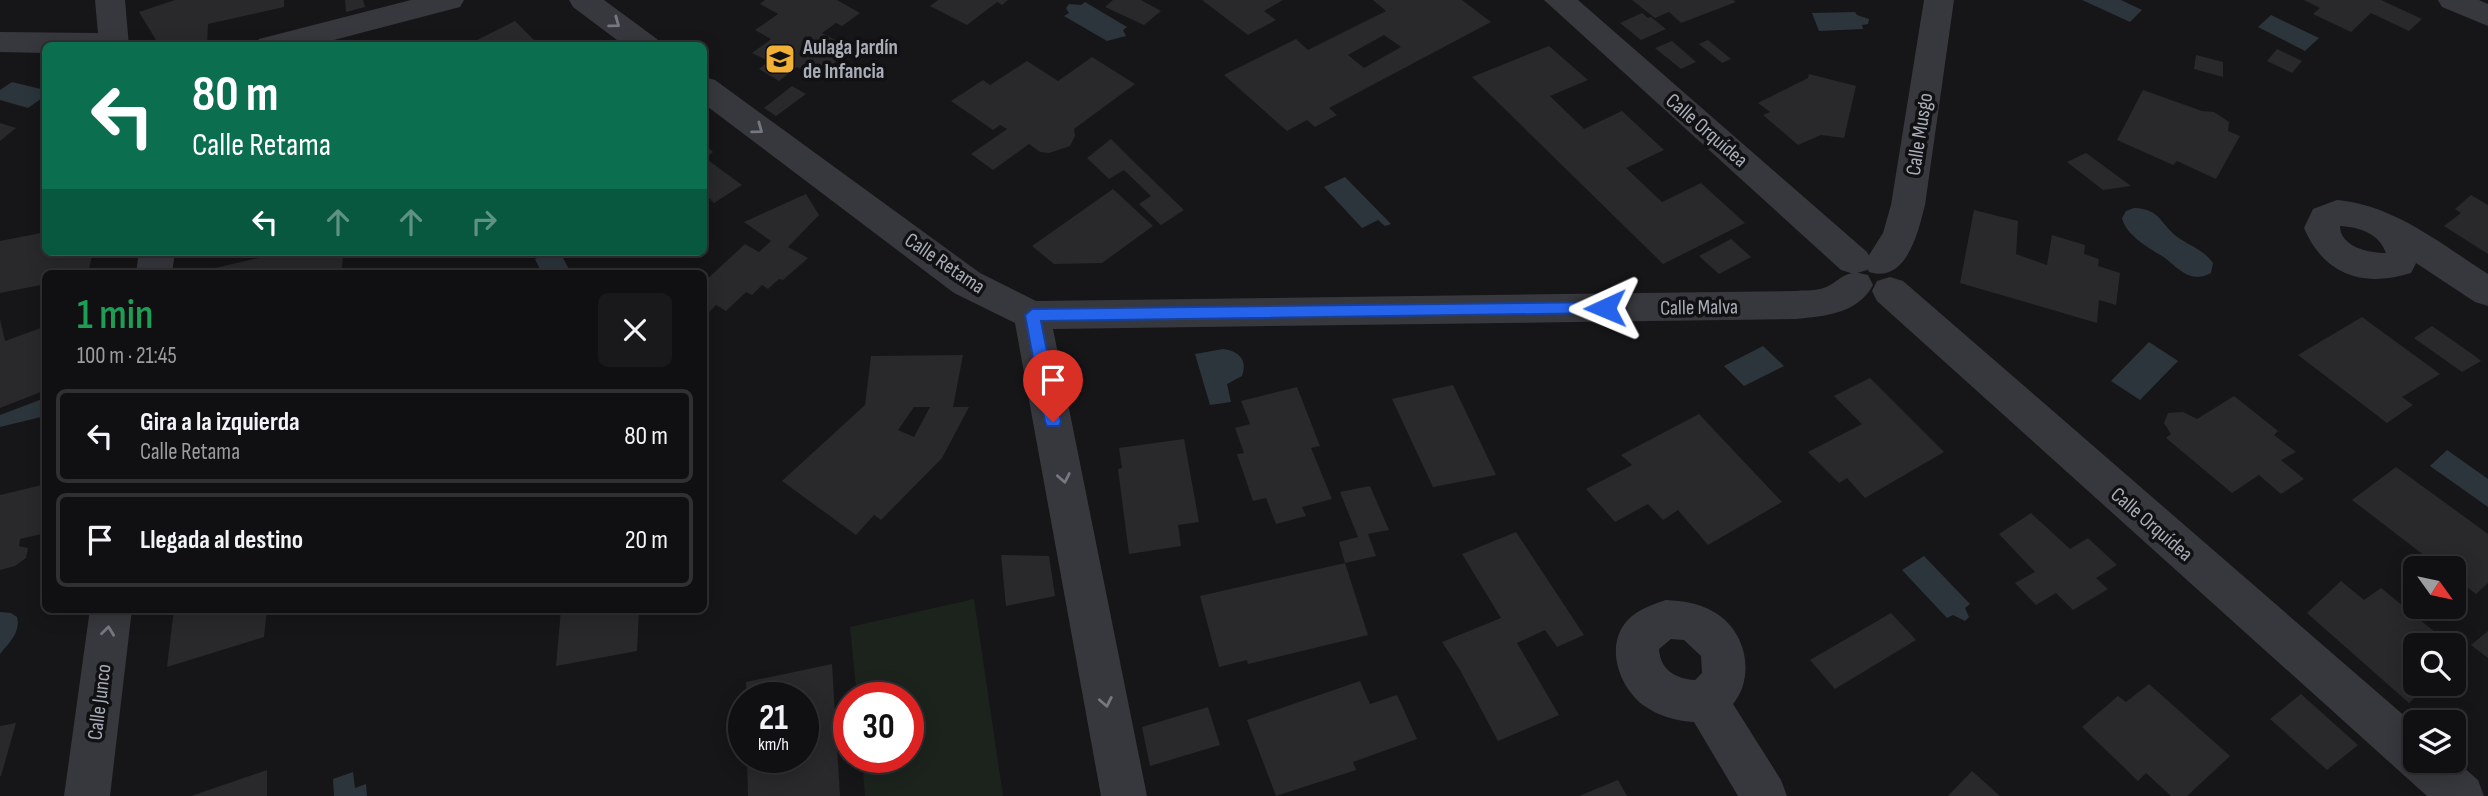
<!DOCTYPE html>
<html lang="es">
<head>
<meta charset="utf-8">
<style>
  :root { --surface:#101012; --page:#19191b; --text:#f1f3f6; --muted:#9c9d9f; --line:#303032 }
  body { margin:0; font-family:"Sofia Sans Condensed",sans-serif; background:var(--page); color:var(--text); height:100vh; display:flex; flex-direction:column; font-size:26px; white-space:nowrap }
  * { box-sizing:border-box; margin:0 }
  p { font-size:23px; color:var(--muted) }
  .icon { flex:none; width:38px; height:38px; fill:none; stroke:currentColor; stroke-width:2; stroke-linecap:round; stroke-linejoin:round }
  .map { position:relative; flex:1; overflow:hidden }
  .details { position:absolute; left:42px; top:270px; width:665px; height:343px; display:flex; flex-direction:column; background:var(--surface); border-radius:10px; box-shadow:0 4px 18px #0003,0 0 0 2px var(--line) }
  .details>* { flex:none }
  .banner { position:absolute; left:42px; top:42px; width:665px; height:214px; border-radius:10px; box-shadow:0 4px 18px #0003,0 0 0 2px var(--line); background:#0b6e4f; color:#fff; overflow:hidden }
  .needle { width:46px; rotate:123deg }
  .buttons { position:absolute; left:2403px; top:556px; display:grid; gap:14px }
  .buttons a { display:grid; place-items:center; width:63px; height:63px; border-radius:10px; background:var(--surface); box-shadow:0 4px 18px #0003,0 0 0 2px var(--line); font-size:35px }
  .speed { position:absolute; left:728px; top:682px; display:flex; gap:14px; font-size:35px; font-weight:700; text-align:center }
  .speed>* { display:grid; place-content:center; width:91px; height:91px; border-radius:50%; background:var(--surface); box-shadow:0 4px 18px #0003,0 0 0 2px var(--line); line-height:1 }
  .speed small { font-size:18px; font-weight:400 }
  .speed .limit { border:10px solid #d22; background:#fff; color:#111 }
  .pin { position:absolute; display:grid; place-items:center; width:60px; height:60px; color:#fff; margin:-72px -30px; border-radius:50% 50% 50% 0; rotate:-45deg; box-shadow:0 0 7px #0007 }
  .pin .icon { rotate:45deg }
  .me { position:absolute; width:77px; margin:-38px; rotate:269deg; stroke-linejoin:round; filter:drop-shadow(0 0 5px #0008) }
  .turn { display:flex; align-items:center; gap:24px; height:147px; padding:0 35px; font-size:32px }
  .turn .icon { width:91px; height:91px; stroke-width:2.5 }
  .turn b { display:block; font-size:49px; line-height:60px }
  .lanes { display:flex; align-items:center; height:66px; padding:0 35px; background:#0003; justify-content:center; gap:35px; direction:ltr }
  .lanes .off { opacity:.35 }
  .round { display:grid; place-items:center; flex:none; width:74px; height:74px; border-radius:10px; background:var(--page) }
  .headline { display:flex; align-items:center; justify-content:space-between; height:119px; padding:0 35px }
  h1 { font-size:42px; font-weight:600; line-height:52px; color:#1e9e55 }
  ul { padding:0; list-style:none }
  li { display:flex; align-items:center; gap:21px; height:94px; margin:0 14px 10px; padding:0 21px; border:4px solid var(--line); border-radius:10px }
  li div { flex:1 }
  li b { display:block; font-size:26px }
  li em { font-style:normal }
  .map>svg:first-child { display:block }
</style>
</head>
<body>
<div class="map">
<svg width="2488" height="796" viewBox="0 0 2488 796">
  <rect width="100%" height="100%" fill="#161618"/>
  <polygon fill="#1c231d" points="974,599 1003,796 865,796 862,758 908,758 908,698 857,698 850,627"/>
  <g fill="#2c353c">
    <polygon points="2082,0 2121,0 2142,10 2130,22"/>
    <polygon points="1085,2 1127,27 1123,30 1126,36 1107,41 1064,16 1069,13 1066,8 1069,4 1081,5"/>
    <polygon points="1855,12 1857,15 1869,19 1868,24 1862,25 1863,29 1819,31 1812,13"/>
    <polygon points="2271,15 2319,38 2305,51 2258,27"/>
    <polygon points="12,82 45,90 45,96 28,108 0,100 0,90"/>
    <polygon points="1345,177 1391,224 1385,226 1378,220 1362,228 1324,187"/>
    <path d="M 2134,208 C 2160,209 2160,223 2176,236 C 2189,246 2203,249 2213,263 L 2211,273 C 2189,285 2177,266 2162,256 C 2147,247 2126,235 2122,218 L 2126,211 Z"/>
    <polygon points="550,252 581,252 573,257 563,258 571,273 542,273 535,259"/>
    <polygon points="2149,342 2178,361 2140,400 2111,381"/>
    <polygon points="1763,346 1784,366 1744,386 1724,366"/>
    <path d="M 1223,349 C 1239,351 1248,360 1242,376 L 1227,384 L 1231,402 L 1210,405 L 1195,354 Z"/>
    <polygon points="45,398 45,416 0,427 0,415"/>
    <polygon points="2447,450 2488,479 2488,507 2430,466"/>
    <polygon points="1924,556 1970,604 1965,608 1969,617 1965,621 1953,615 1947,618 1902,570"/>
    <path d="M 0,612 L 11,613 L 17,617 C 21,632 9,643 0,654 Z"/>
    <polygon points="353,772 355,788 366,784 367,796 334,796 333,779"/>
  </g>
  <g fill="#29292c" fill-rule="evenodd">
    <polygon points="175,0 284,0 284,7 208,24 207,46 165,46 156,40 139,12"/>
    <polygon points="345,0 363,0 365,7 346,12"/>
    <polygon points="765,0 837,0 860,13 842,26 836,23 822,33 837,41 825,50 841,58 816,77 797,67 779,81 759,69 769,61 752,53 771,39 755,30 778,14 760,4"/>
    <polygon points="938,0 1008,0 1002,5 997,2 967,25 930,6"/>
    <polygon points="1113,0 1141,0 1161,11 1144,25 1105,7"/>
    <polygon points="1202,0 1283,0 1264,11 1276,20 1248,35"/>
    <path d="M 1373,0 L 1462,0 L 1491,22 L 1329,108 L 1337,115 L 1315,127 L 1307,120 L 1287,131 L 1224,75 L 1296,39 L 1308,50 L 1386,11 ZM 1384,35 L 1401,47 L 1364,68 L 1348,55 Z"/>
    <polygon points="1632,0 1733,0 1736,2 1681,23 1669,12 1655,18"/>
    <polygon points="2304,0 2381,0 2422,19 2409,31 2371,13 2351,32 2313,14 2320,8"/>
    <polygon points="1642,13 1648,18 1651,17 1666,29 1641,40 1620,23"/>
    <polygon points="515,21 539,45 548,40 553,46 465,46"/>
    <polygon points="1708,40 1731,59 1722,63 1699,44"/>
    <polygon points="1672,41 1696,62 1681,69 1655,48"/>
    <polygon points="1549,46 1588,80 1550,96 1584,129 1622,111 1664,150 1626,168 1662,202 1701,183 1745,223 1663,264 1472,77"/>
    <polygon points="2277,49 2302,61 2292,73 2267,61"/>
    <polygon points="2196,55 2223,62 2223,77 2194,69"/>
    <polygon points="1092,57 1135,84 1074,129 1075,136 1070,146 1049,153 1040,152 1029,144 993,170 971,154 1007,129 1000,125 993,130 951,101 983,80 990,85 1027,61 1058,81"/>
    <polygon points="1809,74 1856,86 1844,138 1821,135 1798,145 1763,115 1770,112 1758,103 1808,78"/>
    <polygon points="792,86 806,94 776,116 764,108"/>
    <polygon points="2143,90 2202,111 2214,112 2229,122 2228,131 2240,136 2216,179 2177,161 2173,165 2117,140"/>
    <polygon points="0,123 16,128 0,141"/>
    <polygon points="1111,139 1135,163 1184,210 1161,225 1139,204 1151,196 1124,170 1109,179 1087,158"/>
    <polygon points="704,144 713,152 705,158 742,185 714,203 704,193"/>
    <polygon points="2086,153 2131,186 2103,190 2067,162"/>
    <polygon points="1113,189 1153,226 1102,263 1054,264 1032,246"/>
    <polygon points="806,194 819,215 788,247 808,258 783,280 779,279 768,289 762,285 752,295 746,292 726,311 716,305 704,317 704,282 745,244 759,252 771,241 744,222"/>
    <polygon points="2471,195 2488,205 2488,254 2444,226 2461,213 2455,209"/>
    <polygon points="1974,210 2018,221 2016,254 2047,265 2052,235 2085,245 2084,254 2099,259 2098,266 2120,273 2116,305 2099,300 2097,323 1960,283"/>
    <polygon points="46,232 46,252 93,252 88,273 46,273 46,284 0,293 0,241"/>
    <polygon points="1731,239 1751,257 1719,274 1699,256"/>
    <polygon points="272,252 344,252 341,273 214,273 215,268 271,255"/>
    <polygon points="2362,317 2440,374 2402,397 2413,405 2387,423 2298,355"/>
    <polygon points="0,319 5,341 46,326 46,390 0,408"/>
    <polygon points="2432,326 2472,354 2481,361 2462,372 2414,338"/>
    <path d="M 963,355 L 953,407 L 969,407 L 942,458 L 881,520 L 874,515 L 856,535 L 782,481 L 865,405 L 871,356 ZM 914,407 L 930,407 L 914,437 L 898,430 Z"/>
    <polygon points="1870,378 1944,452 1865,498 1847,478 1839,483 1808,452 1862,424 1834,396"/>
    <polygon points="1453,385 1496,475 1433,487 1392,399"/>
    <polygon points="1297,387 1320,446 1311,448 1332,499 1302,507 1306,516 1276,524 1266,498 1253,501 1237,454 1244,453 1235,428 1250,424 1241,401"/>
    <polygon points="2234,396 2278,431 2274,435 2296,452 2281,460 2304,479 2281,494 2259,475 2232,493 2166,438 2171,434 2164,423 2168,413 2183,412 2197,419"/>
    <polygon points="1699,414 1782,502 1708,545 1678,510 1663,520 1648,504 1615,522 1586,489 1632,465 1621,455"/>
    <polygon points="1184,439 1199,522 1178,525 1181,546 1129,554 1118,469 1122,468 1119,448"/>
    <polygon points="2396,467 2488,534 2488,583 2476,594 2454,577 2454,569 2442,569 2352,500"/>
    <polygon points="46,484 46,533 20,539 19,546 28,548 26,558 15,566 0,570 0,495"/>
    <polygon points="1370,486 1389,530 1368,534 1376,556 1345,563 1368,635 1248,664 1247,660 1219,667 1200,596 1345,563 1339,542 1358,537 1340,492"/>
    <polygon points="2031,513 2070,549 2088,538 2117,565 2096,578 2108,589 2073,610 2056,593 2036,605 2015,583 2035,572 1999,534"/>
    <polygon points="1516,532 1584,635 1557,647 1545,630 1517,643 1559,715 1498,741 1460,670 1442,642 1501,618 1462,554"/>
    <polygon points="1001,555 1049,556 1055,596 1006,606"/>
    <polygon points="2341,581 2364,600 2381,588 2452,646 2415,646 2415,684 2429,684 2409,703 2307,613"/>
    <polygon points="174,609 267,609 264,637 167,667"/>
    <polygon points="561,609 639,609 637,651 556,666"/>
    <polygon points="1891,613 1916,640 1835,689 1810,660"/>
    <polygon points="2488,631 2488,658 2471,645"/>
    <polygon points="832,664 840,796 748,796 747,758 803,758 803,698 747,698 746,682"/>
    <polygon points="1360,681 1370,704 1397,695 1417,739 1353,762 1356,770 1276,796 1247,720"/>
    <polygon points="2149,684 2230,756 2187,796 2171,796 2146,773 2138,781 2082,727 2118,696 2126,702"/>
    <polygon points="2301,694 2358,745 2327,770 2270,719"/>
    <polygon points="1208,707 1220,745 1150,766 1142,727"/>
    <polygon points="16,723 1,776 0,776 0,726"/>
    <polygon points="267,770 267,796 191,796"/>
    <polygon points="1972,771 2000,796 1948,796"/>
    <polygon points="1618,780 1627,796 1579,796"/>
  </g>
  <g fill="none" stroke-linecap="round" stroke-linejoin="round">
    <g fill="#37383d" fill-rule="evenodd">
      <polygon points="95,0 125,0 129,46 46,46 46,53 0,52 0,32 98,33"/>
      <polygon points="411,0 464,0 460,7 311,46 255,46 259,39"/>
      <polygon points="569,0 604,0 657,39 661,46 625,46 573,7"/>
      <path d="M 1924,0 L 1954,0 L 1925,205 C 1918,233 1906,284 1869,272 L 1864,263 L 1883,233 L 1891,205 Z"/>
      <polygon points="2438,0 2479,0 2488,4 2488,26 2442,7"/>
      <path d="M 704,77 L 715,80 L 980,273 L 1036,301 L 1796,291 C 1804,290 1812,291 1820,289 C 1841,284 1841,267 1868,275 L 1873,285 C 1857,314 1825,316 1796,319 L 1053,329 L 1147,796 L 1101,796 L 1015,323 L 954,293 L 704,104 Z"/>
      <path d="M 2337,200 C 2394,205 2441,244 2488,274 L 2488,306 L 2475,302 L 2416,263 L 2411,273 C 2363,288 2324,275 2304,228 L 2313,209 ZM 2340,226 C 2359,227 2379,233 2386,253 C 2369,253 2340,247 2340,226 Z"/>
      <polygon points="139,252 175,252 172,273 136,273"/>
      <path d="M 1666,600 C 1683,601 1699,603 1714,612 C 1746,630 1756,676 1733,704 L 1781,780 L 1787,796 L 1738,796 L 1694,722 C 1676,721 1658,716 1643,705 C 1617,685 1603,640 1632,616 C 1642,608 1654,604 1666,600 ZM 1671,639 L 1684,640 L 1701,656 L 1702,673 L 1695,680 C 1676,679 1660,670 1659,649 Z"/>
      <polygon points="90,609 132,609 110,796 64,796"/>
    </g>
    <g fill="#37383d" fill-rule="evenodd">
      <polygon points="1544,0 1578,0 1867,252 1872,261 1867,270 1854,274 1841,270"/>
      <polygon points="1890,277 1903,281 2415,725 2415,761 2454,761 2454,759 2478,780 2484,796 2427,796 1877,301 1872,291 1877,281"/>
    </g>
  </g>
  <defs><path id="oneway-chevron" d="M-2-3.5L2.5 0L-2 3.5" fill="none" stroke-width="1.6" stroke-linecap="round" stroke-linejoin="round" transform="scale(1.75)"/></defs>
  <g stroke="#757881">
    <use href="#oneway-chevron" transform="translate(615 23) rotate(36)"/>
    <use href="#oneway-chevron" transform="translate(758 129) rotate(36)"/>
    <use href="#oneway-chevron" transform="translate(1064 478) rotate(79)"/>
    <use href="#oneway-chevron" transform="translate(108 631) rotate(-83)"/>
    <use href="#oneway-chevron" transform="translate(1106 702) rotate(79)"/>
  </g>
  <polygon fill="#2563eb" stroke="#184099" stroke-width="2" points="1605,302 1613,308 1605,313 1041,321 1061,422 1059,426 1047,426 1045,422 1025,315 1032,309"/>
  <defs>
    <g id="school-square" transform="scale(1.575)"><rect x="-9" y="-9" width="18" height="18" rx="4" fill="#f2b134" stroke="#111113"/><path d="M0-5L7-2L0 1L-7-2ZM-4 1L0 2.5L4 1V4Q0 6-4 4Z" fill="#111"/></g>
  </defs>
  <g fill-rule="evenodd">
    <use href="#school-square" x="780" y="59"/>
  </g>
  <g text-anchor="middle" stroke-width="7" stroke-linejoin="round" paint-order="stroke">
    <g font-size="21" font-weight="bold" fill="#a8adb8" stroke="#111113" text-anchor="start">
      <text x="803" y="54">Aulaga Jardín<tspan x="803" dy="24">de Infancia</tspan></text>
    </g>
    <g font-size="21" fill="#a8adb8" stroke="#111113">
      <text transform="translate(1707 130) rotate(41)" y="7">Calle Orquídea</text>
      <text transform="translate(1919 134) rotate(-81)" y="7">Calle Musgo</text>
      <text transform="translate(945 263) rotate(34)" y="7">Calle Retama</text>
      <text transform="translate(1699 307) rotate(-1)" y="7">Calle Malva</text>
      <text transform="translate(2152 524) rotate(41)" y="7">Calle Orquídea</text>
      <text transform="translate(99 702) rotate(-83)" y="7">Calle Junco</text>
    </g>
  </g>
</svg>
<div class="buttons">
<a><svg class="needle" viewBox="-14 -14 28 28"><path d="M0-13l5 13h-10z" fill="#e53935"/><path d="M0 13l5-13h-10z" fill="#9c9d9f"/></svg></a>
<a><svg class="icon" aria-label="search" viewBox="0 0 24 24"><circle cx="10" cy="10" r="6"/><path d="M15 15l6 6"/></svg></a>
<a><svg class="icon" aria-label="layers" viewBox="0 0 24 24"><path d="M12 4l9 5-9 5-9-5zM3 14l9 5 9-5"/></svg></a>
</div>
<div class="speed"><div>21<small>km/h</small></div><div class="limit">30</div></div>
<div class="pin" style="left:1053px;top:422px;background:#d93025"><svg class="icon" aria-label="arrive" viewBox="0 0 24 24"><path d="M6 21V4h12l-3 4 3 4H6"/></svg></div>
<svg class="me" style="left:1605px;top:308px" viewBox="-20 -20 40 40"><path d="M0-17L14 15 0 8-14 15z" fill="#2563eb" stroke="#fff" stroke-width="4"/></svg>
<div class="banner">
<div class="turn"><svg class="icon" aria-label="left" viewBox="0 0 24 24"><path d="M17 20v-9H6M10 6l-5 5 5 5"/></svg><div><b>80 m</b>Calle Retama</div></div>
<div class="lanes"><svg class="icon" aria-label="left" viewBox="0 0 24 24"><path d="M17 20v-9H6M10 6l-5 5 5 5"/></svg><svg class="icon off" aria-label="ahead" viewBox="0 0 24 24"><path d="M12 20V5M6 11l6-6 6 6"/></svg><svg class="icon off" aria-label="ahead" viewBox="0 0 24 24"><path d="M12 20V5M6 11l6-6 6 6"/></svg><svg class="icon off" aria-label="right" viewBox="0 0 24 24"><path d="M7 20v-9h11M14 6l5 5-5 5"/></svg></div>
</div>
<section class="details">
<div class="headline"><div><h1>1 min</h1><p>100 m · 21:45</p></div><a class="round"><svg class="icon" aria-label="close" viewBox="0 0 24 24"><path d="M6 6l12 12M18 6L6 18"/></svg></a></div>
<ul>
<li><svg class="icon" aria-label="left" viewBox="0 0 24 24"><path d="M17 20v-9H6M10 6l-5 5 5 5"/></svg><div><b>Gira a la izquierda</b><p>Calle Retama</p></div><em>80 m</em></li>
<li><svg class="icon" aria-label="arrive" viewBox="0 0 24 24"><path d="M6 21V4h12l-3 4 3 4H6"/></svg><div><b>Llegada al destino</b></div><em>20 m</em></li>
</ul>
</section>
</div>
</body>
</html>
